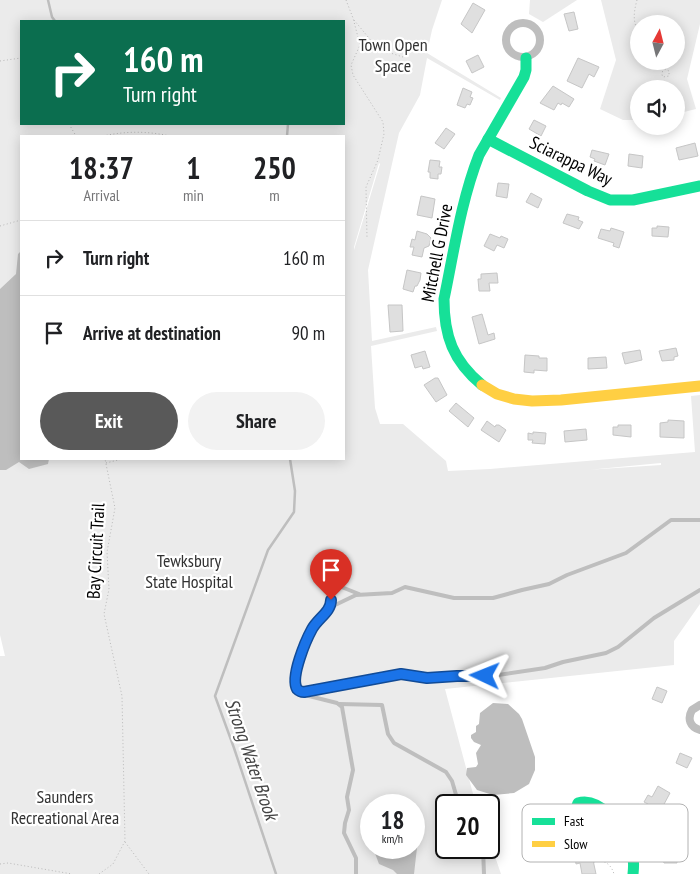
<!DOCTYPE html>
<html lang="en">
<head>
<meta charset="utf-8">
<style>
  :root { --surface:#fff; --page:#f2f2f2; --text:#202124; --muted:#757577; --line:#e0e0e0; --accent:#595959 }
  body { margin:0; font-family:"PT Sans Narrow",sans-serif; background:var(--page); color:var(--text); height:100vh; display:flex; flex-direction:column; font-size:19px; white-space:nowrap }
  * { box-sizing:border-box; margin:0 }
  p { font-size:16px; color:var(--muted) }
  .icon { flex:none; width:28px; height:28px; fill:none; stroke:currentColor; stroke-width:2; stroke-linecap:round; stroke-linejoin:round }
  .map { position:relative; flex:1; overflow:hidden }
  .details { position:absolute; left:20px; top:135px; width:325px; height:325px; display:flex; flex-direction:column; background:var(--surface); border-radius:0px; box-shadow:0 2px 12px #0003 }
  .details>* { flex:none }
  .guide { position:absolute; left:20px; top:20px; width:325px; height:105px; border-radius:0px; box-shadow:0 2px 12px #0003; background:#0b6e4f; color:#fff; overflow:hidden }
  .needle { width:32px; rotate:7deg }
  .tools { position:absolute; left:630px; top:15px; display:grid; gap:10px }
  .tools a { display:grid; place-items:center; width:55px; height:55px; border-radius:50%; background:var(--surface); box-shadow:0 2px 12px #0003; font-size:25px }
  .speed { position:absolute; left:360px; top:794px; display:flex; gap:10px; font-size:25px; font-weight:700; text-align:center }
  .speed>* { display:grid; place-content:center; width:65px; height:65px; border-radius:50%; background:var(--surface); box-shadow:0 2px 12px #0003; line-height:1 }
  .speed small { font-size:12px; font-weight:400 }
  .speed .limit { border:2px solid #111; border-radius:8px; background:#fff; color:#111 }
  .pin { position:absolute; display:grid; place-items:center; width:42px; height:42px; color:#fff; margin:-51px -21px; border-radius:50% 50% 50% 0; rotate:-45deg; box-shadow:0 0 5px #0007 }
  .pin .icon { rotate:45deg }
  .me { position:absolute; width:55px; margin:-28px; rotate:272deg; stroke-linejoin:round; filter:drop-shadow(0 0 4px #0008) }
  .turn { display:flex; align-items:center; gap:18px; height:105px; padding:0 20px; font-size:22px }
  .turn .icon { width:65px; height:65px; stroke-width:2.5 }
  .turn b { display:block; font-size:35px; line-height:42px }
  .eta { display:flex; justify-content:space-evenly; align-items:center; height:85px; text-align:center }
  .eta b { font-size:30px; font-weight:700; line-height:35px }
  .primary-button { display:flex; gap:10px; margin-top:auto; padding:10px 20px }
  .primary-button a { flex:1; height:58px; border-radius:30px; background:var(--accent); color:#fff; font-size:20px; font-weight:700; line-height:58px; text-align:center }
  .primary-button a+a { background:var(--page); color:var(--text) }
  ul { padding:0; list-style:none }
  li { display:flex; align-items:center; gap:15px; height:75px; padding:0 20px; border-top:1px solid var(--line) }
  li div { flex:1 }
  li b { display:block; font-size:19px }
  li em { font-style:normal }
  .map>svg:first-child { display:block }
</style>
</head>
<body>
<div class="map">
<svg width="700" height="874" viewBox="0 0 700 874">
  <rect width="100%" height="100%" fill="#fff"/>
  <g fill="#ebebeb" fill-rule="evenodd">
    <path d="M 0,0 L 442,0 L 432,30 L 427,53 L 501,98 L 500,100 L 427,58 L 420,95 L 399,133 L 368,270 L 372,341 L 436,327 L 437,331 L 371,346 L 375,408 L 380,424 L 403,424 L 446,461 L 448,471 L 490,469 L 695,452 L 691,396 L 700,395 L 700,604 L 674,641 L 674,665 L 445,689 L 476,805 L 446,805 L 446,848 L 489,848 L 489,839 L 501,874 L 0,874 L 0,656 L 5,656 L 0,635 ZM 21,21 L 344,21 L 344,124 L 21,124 ZM 21,136 L 344,136 L 344,459 L 21,459 ZM 379,163 L 380,164 L 354,250 L 354,247 ZM 661,463 L 661,465 L 586,470 L 587,470 ZM 371,805 L 414,805 L 414,848 L 371,848 Z"/>
    <polygon points="530,0 577,0 543,22 529,14"/>
    <path d="M 601,0 L 700,0 L 700,24 L 687,79 L 696,109 L 676,114 L 676,89 L 639,89 L 639,120 L 623,120 L 600,109 L 616,60 ZM 639,24 L 676,24 L 676,61 L 639,61 Z"/>
  </g>
  <g fill="#bebebe">
    <polygon points="21,251 21,459 49,459 48,464 29,469 19,462 6,470 0,470 0,289 16,274 18,254"/>
    <polygon points="493,703 508,704 519,714 522,719 535,757 535,770 529,784 514,793 493,795 477,790 466,775 467,768 476,767 478,764 476,753 481,745 474,742 471,738 471,735 476,732 476,726 479,724 480,713"/>
    <polygon points="414,827 418,839 414,874 397,874 393,870 379,864 373,848 414,848"/>
  </g>
  <g fill="none" stroke-linecap="round" stroke-linejoin="round">
    <g stroke="#bebebe" stroke-width="2.5">
      <polyline points="48,0 52,17 55,21"/>
      <polyline points="287,136 288,124"/>
      <polyline points="276,874 234,748 215,696 268,550 294,512 295,491 290,459"/>
    </g>
  </g>
  <g fill="#dfdfdf" stroke="#c6c6c6">
    <polygon points="473,3 485,10 472,33 461,24"/>
    <polygon points="574,12 578,29 569,31 564,14"/>
    <polygon points="478,55 484,67 472,73 466,61"/>
    <polygon points="578,58 599,67 594,77 589,74 582,88 567,81"/>
    <polygon points="553,86 574,99 569,107 562,103 561,105 558,103 554,110 540,103"/>
    <polygon points="463,88 472,92 470,97 473,98 470,105 467,104 465,108 457,105"/>
    <polygon points="534,120 546,126 541,136 529,129"/>
    <polygon points="446,128 455,134 444,149 435,143"/>
    <polygon points="695,143 698,156 679,160 676,148"/>
    <polygon points="592,150 609,154 605,165 594,161 595,159 590,157"/>
    <polygon points="629,154 643,156 642,168 628,166"/>
    <polygon points="430,160 440,161 439,167 442,167 441,174 438,174 438,179 430,178 430,172 428,172"/>
    <polygon points="498,183 509,184 507,198 496,196"/>
    <polygon points="531,193 542,199 538,208 526,202"/>
    <polygon points="421,196 435,199 432,218 417,215"/>
    <polygon points="567,214 579,217 578,220 583,222 579,229 563,223"/>
    <polygon points="657,226 669,227 668,237 652,236 652,228 657,228"/>
    <polygon points="611,228 624,232 619,248 613,246 614,243 598,238 601,229 610,231"/>
    <polygon points="417,231 427,234 431,238 429,246 424,248 422,257 412,255 414,247 410,247 412,239 415,240"/>
    <polygon points="490,234 500,238 501,236 508,239 504,248 497,245 494,251 484,246"/>
    <polygon points="407,270 421,273 420,280 417,286 415,286 413,292 403,289"/>
    <polygon points="497,273 498,283 489,283 490,291 479,291 478,279 481,279 481,274"/>
    <polygon points="388,305 402,305 403,331 390,332"/>
    <polygon points="482,314 488,335 494,333 495,339 479,344 472,317"/>
    <polygon points="676,348 678,356 674,357 674,360 662,361 659,351"/>
    <polygon points="640,350 642,360 625,364 622,353"/>
    <polygon points="425,351 430,367 423,369 422,366 415,368 411,355"/>
    <polygon points="525,355 539,356 539,358 547,358 547,371 534,370 534,373 524,372"/>
    <polygon points="606,357 607,368 588,369 588,358"/>
    <polygon points="435,378 438,378 447,395 436,402 424,385"/>
    <polygon points="456,403 474,418 468,427 449,411"/>
    <polygon points="668,420 684,421 684,438 660,437 660,423 668,422"/>
    <polygon points="487,421 495,427 496,425 499,425 506,430 499,442 481,430"/>
    <polygon points="618,425 631,425 631,437 613,435 613,427 618,427"/>
    <polygon points="586,429 587,440 565,442 564,431"/>
    <polygon points="533,432 546,433 545,444 532,443 533,440 528,440 528,433 533,434"/>
    <polygon points="657,687 667,691 662,703 652,699"/>
    <polygon points="680,753 692,758 687,768 676,763"/>
    <polygon points="658,786 670,793 662,808 665,819 654,823 648,804 644,802 648,795 652,797"/>
    <polygon points="670,838 671,853 676,852 677,863 664,863 661,854 659,854 659,839"/>
    <polygon points="591,854 592,860 593,860 596,874 582,874 580,863 576,864 575,857"/>
  </g>
  <g fill="none" stroke-linecap="round" stroke-linejoin="round">
    <g stroke="#b9b9b9" stroke-width="1" stroke-dasharray="1 2.5" stroke-linecap="butt">
      <polyline points="346,0 353,18 360,45 351,65 353,75 383,122 384,134 378,160 366,187 367,238"/>
      <path d="M 637,0 C 634,11 632,22 639,32"/>
      <polyline points="354,20 378,49 403,57"/>
      <polyline points="0,61 21,58"/>
      <polyline points="661,61 663,68 662,75 663,77 669,76 669,71 663,68"/>
      <polyline points="69,124 76,136"/>
      <path d="M 103,136 C 126,131 147,131 170,136"/>
      <polyline points="0,226 21,220"/>
      <polyline points="106,463 122,459"/>
      <polyline points="125,842 149,874"/>
      <path d="M 594,862 C 604,859 611,864 614,874"/>
      <polyline points="0,864 8,863 72,874"/>
      <polyline points="99,874 113,864 125,841 122,696 104,614 109,589 107,552 115,508 105,459"/>
    </g>
    <g stroke="#bebebe" stroke-width="4">
      <polyline points="331,607 356,595 392,593 405,587 454,598 493,598 522,590 549,584 567,575 626,553 671,520 700,520"/>
      <path d="M 304,693 L 297,689 C 293,668 303,640 316,623 C 320,618 329,612 331,606 C 333,599 331,593 335,587 L 339,586 L 359,594"/>
      <polyline points="339,704 382,705 388,734 394,743 446,772 452,781 459,805"/>
      <polyline points="483,848 484,874"/>
      <polyline points="356,874 356,858 344,833 345,823 349,810 347,797 353,770 342,707 337,703 305,695 304,694 305,692 401,674 427,678 464,676 485,677 545,668 563,662 606,653 618,647 654,618 700,590"/>
    </g>
    <g stroke="#bebebe" stroke-width="8">
      <circle cx="523" cy="40" r="17"/>
      <path d="M 700,705 L 692,710 C 687,719 690,727 700,730"/>
    </g>
    <g stroke="#16e098" stroke-width="11">
      <polyline points="488,139 588,191 610,200 633,200 700,186"/>
      <path d="M 482,385 C 453,361 444,336 444,299 C 454,251 461,201 479,155 L 524,77 L 526,70 L 526,58"/>
      <path d="M 603,811 L 593,821 L 586,824 L 578,821 L 574,813 L 578,803 C 599,796 626,828 631,847 C 634,856 634,865 633,874"/>
    </g>
    <polyline stroke="#ffcf43" stroke-width="11" points="482,385 497,394 514,399 532,401 561,400 700,386"/>
  </g>
  <g fill="none" stroke-linecap="round" stroke-linejoin="round">
    <g stroke="#114b97" stroke-width="12">
      <path id="route" d="M 331,600 C 331,612 318,618 312,629 C 306,640 290,677 297,689 C 299,691 301,692 304,692 L 401,674 L 427,678 L 457,676 L 485,676"/>
    </g>
    <use href="#route" stroke="#1a73e8" stroke-width="9"/>
  </g>
  <g text-anchor="middle" stroke-width="4.5" stroke-linejoin="round" paint-order="stroke">
    <g font-size="18" fill="#323232" stroke="#fff">
      <text x="393" y="51">Town Open<tspan x="393" dy="21">Space</tspan></text>
      <text x="189" y="567">Tewksbury<tspan x="189" dy="21">State Hospital</tspan></text>
      <text x="65" y="803">Saunders<tspan x="65" dy="21">Recreational Area</tspan></text>
    </g>
    <g font-size="18" fill="#000" stroke="#fff">
      <text transform="translate(571 161) rotate(26)" y="6">Sciarappa Way</text>
      <text transform="translate(437 253) rotate(-79)" y="6">Mitchell G Drive</text>
      <text transform="translate(96 551) rotate(-87)" y="6">Bay Circuit Trail</text>
    </g>
    <g font-size="19" font-style="italic" fill="#434343" stroke="#fff">
      <text transform="translate(252 759) rotate(71)" y="7">Strong Water Brook</text>
    </g>
  </g>
  <rect x="522" y="804" width="166" height="58" rx="8" fill="#fff" stroke="#b2b2b2" stroke-width="1"/>
  <rect x="532" y="818" width="23" height="7" fill="#16e098"/>
  <rect x="532" y="841" width="23" height="6" fill="#ffcf43"/>
  <g font-size="14" fill="#000">
    <text x="564" y="826">Fast</text>
    <text x="564" y="849">Slow</text>
  </g>
</svg>
<div class="tools">
<a><svg class="needle" viewBox="-14 -14 28 28"><path d="M0-13l5 13h-10z" fill="#e53935"/><path d="M0 13l5-13h-10z" fill="#757577"/></svg></a>
<a><svg class="icon" aria-label="sound" viewBox="0 0 24 24"><path d="M4 9h4l5-4v14l-5-4H4zM17 9q2 3 0 6"/></svg></a>
</div>
<div class="speed"><div>18<small>km/h</small></div><div class="limit">20</div></div>
<div class="pin" style="left:331px;top:600px;background:#d93025"><svg class="icon" aria-label="arrive" viewBox="0 0 24 24"><path d="M6 21V4h12l-3 4 3 4H6"/></svg></div>
<svg class="me" style="left:485px;top:676px" viewBox="-20 -20 40 40"><path d="M0-17L14 15 0 8-14 15z" fill="#1a73e8" stroke="#fff" stroke-width="4"/></svg>
<div class="guide">
<div class="turn"><svg class="icon" aria-label="right" viewBox="0 0 24 24"><path d="M7 20v-9h11M14 6l5 5-5 5"/></svg><div><b>160 m</b>Turn right</div></div>
</div>
<section class="details">
<div class="eta">
<div><b>18:37</b><p>Arrival</p></div>
<div><b>1</b><p>min</p></div>
<div><b>250</b><p>m</p></div>
</div>
<ul>
<li><svg class="icon" aria-label="right" viewBox="0 0 24 24"><path d="M7 20v-9h11M14 6l5 5-5 5"/></svg><div><b>Turn right</b></div><em>160 m</em></li>
<li><svg class="icon" aria-label="arrive" viewBox="0 0 24 24"><path d="M6 21V4h12l-3 4 3 4H6"/></svg><div><b>Arrive at destination</b></div><em>90 m</em></li>
</ul>
<div class="primary-button"><a>Exit</a><a>Share</a></div>
</section>
</div>
</body>
</html>
